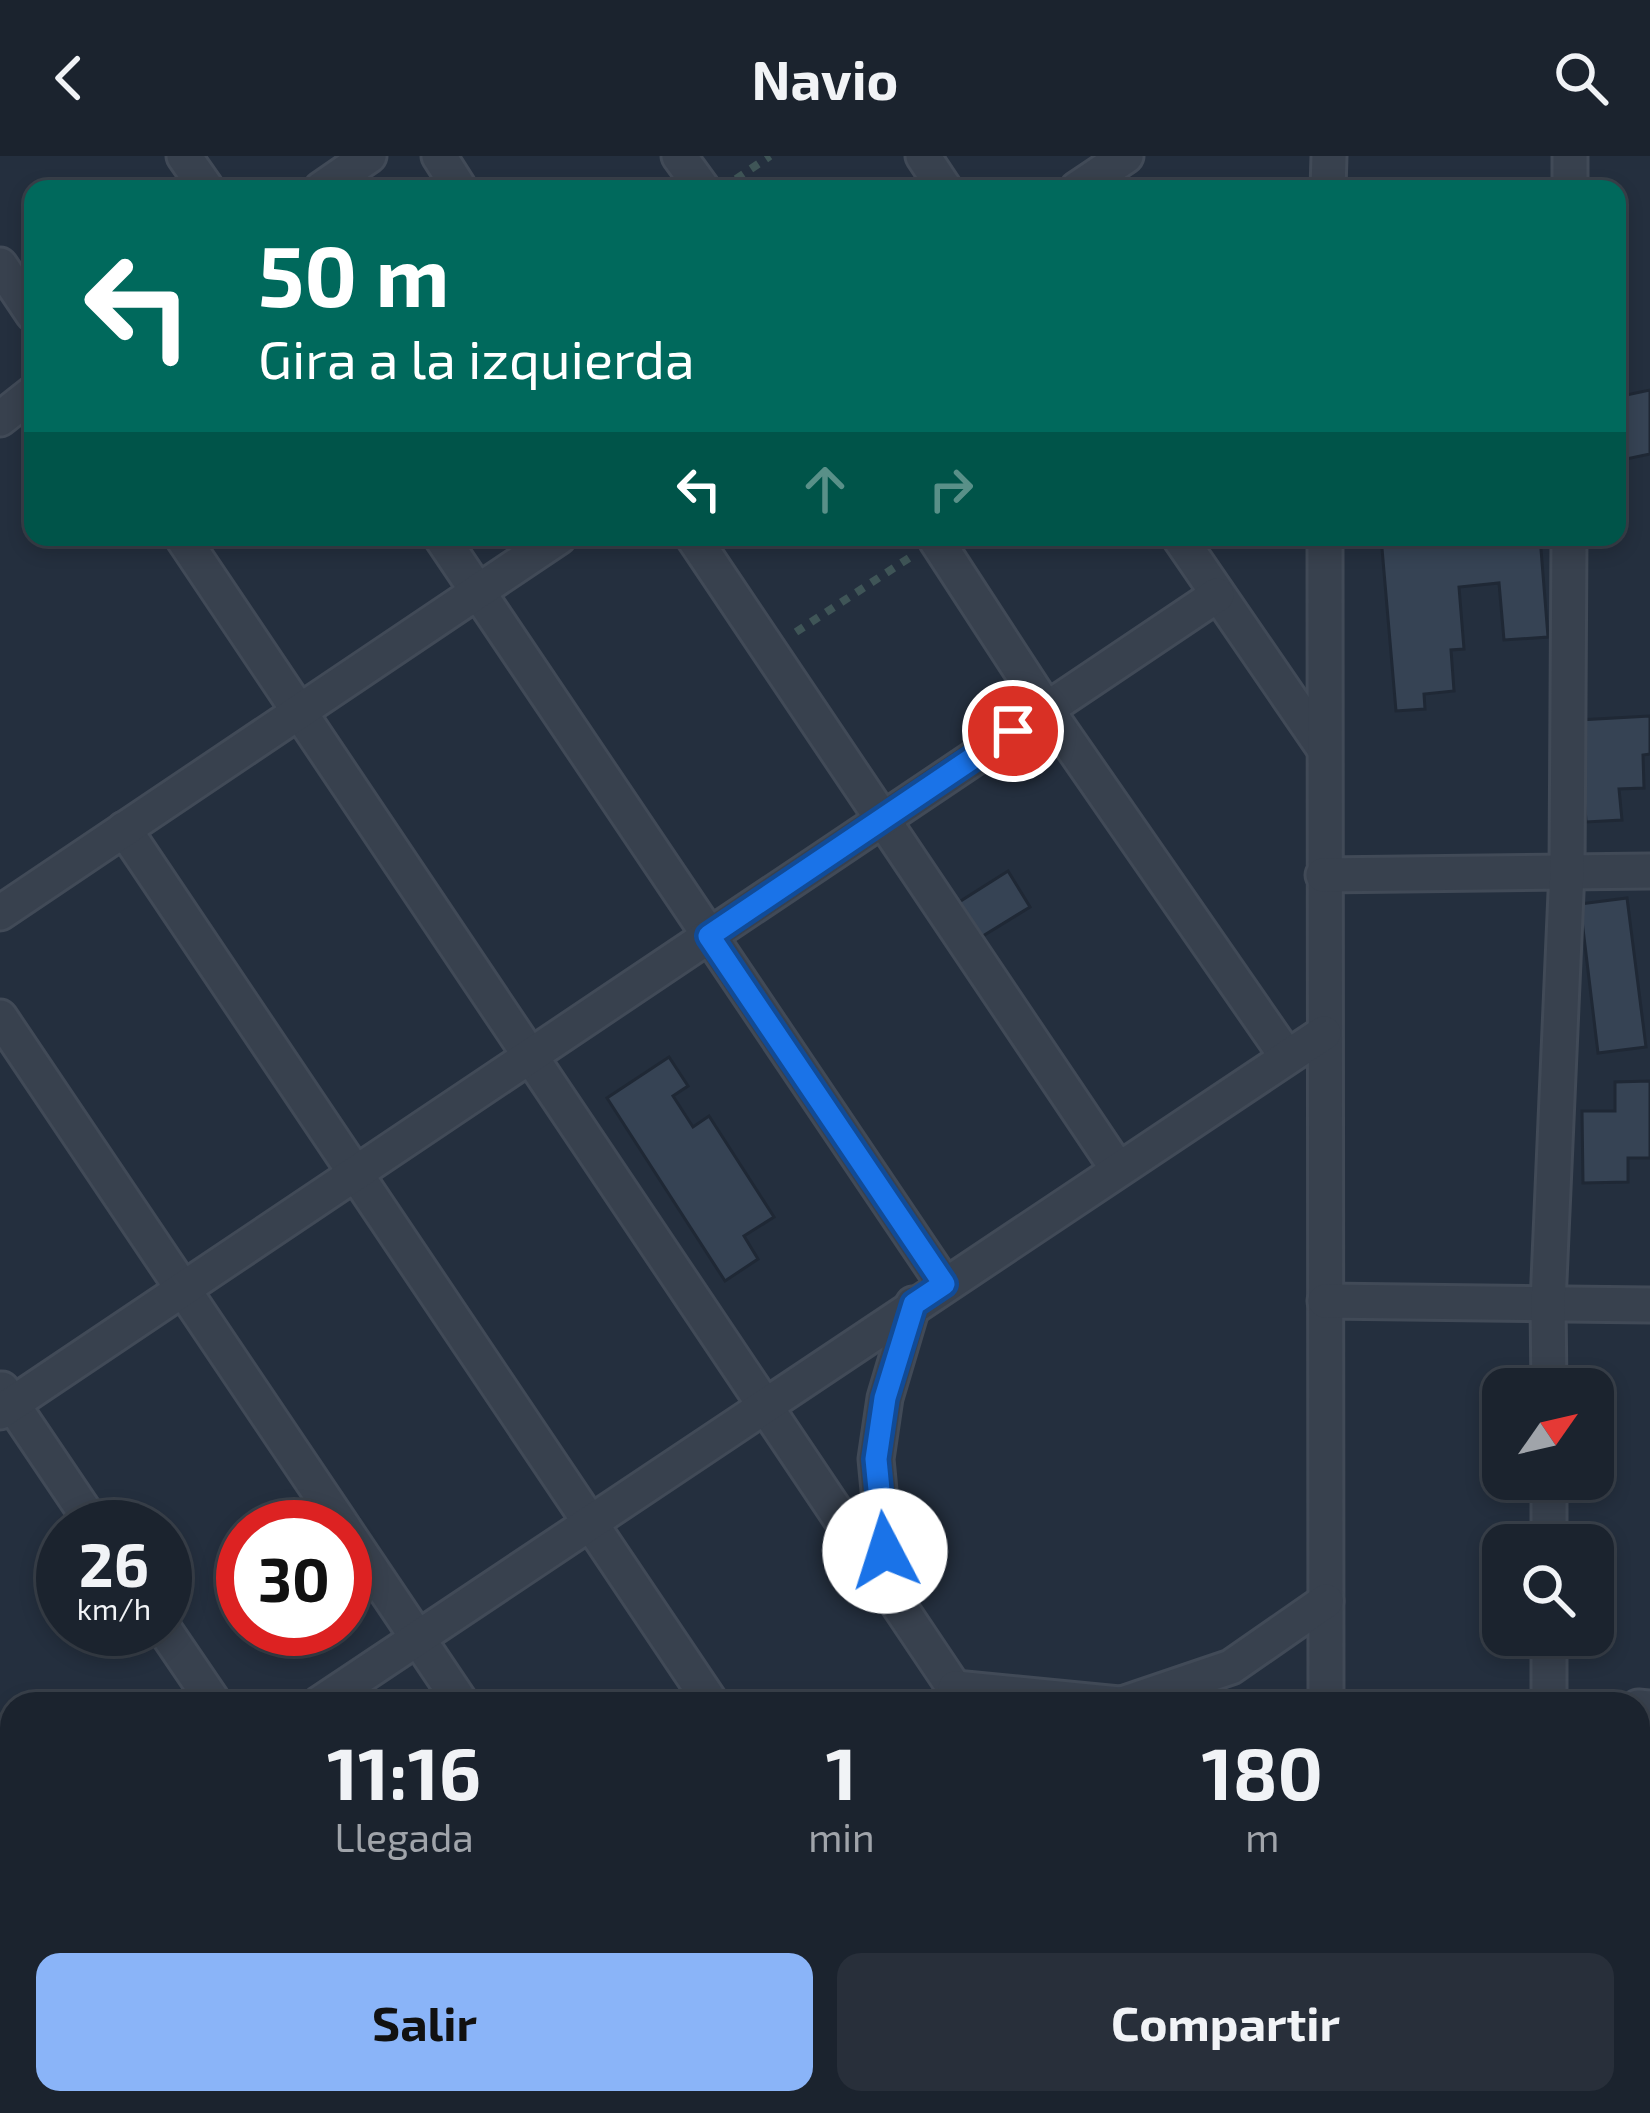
<!DOCTYPE html>
<html lang="es">
<head>
<meta charset="utf-8">
<style>
  :root { --surface:#1b232e; --page:#282f3a; --text:#f1f3f6; --muted:#a0a4aa; --line:#39404a; --accent:#8ab4f8 }
  body { margin:0; font-family:"Exo 2",sans-serif; background:var(--page); color:var(--text); height:100vh; display:flex; flex-direction:column; font-size:45px; white-space:nowrap }
  * { box-sizing:border-box; margin:0 }
  p { font-size:39px; color:var(--muted) }
  .icon { flex:none; width:66px; height:66px; fill:none; stroke:currentColor; stroke-width:2; stroke-linecap:round; stroke-linejoin:round }
  .map { position:relative; flex:1; overflow:hidden }
  .side { position:absolute; left:0px; top:1536px; width:1650px; height:423px; display:flex; flex-direction:column; background:var(--surface); border-radius:36px 36px 0 0; box-shadow:0 6px 18px #0003,0 0 0 3px var(--line) }
  .side>* { flex:none }
  .hud { position:absolute; left:24px; top:24px; width:1602px; height:366px; border-radius:24px; box-shadow:0 6px 18px #0003,0 0 0 3px var(--line); background:#00695c; color:#fff; overflow:hidden }
  .needle { width:78px; rotate:56deg }
  .controls { position:absolute; left:1482px; top:1212px; display:grid; gap:24px }
  .controls a { display:grid; place-items:center; width:132px; height:132px; border-radius:24px; background:var(--surface); box-shadow:0 6px 18px #0003,0 0 0 3px var(--line); font-size:60px }
  .speed { position:absolute; left:36px; top:1344px; display:flex; gap:24px; font-size:60px; font-weight:700; text-align:center }
  .speed>* { display:grid; place-content:center; width:156px; height:156px; border-radius:50%; background:var(--surface); box-shadow:0 6px 18px #0003,0 0 0 3px var(--line); line-height:1 }
  .speed small { font-size:30px; font-weight:400 }
  .speed .limit { border:18px solid #d22; background:#fff; color:#111 }
  .pin { position:absolute; display:grid; place-items:center; width:102px; height:102px; color:#fff; margin:-51px; border:6px solid #fff; border-radius:50%; box-shadow:0 3px 12px #0007 }
  .me { position:absolute; width:132px; margin:-66px; rotate:355deg; stroke-linejoin:round; filter:drop-shadow(0 0 9px #0008) }
  .turn { display:flex; align-items:center; gap:42px; height:252px; padding:0 36px; font-size:54px }
  .turn .icon { width:156px; height:156px; stroke-width:2.5 }
  .turn b { display:block; font-size:84px; line-height:102px }
  .lanes { display:flex; align-items:center; height:114px; padding:0 36px; background:#0003; justify-content:center; gap:60px; direction:ltr }
  .lanes .off { opacity:.35 }
  .eta { display:flex; justify-content:space-evenly; align-items:center; height:204px; text-align:center }
  .eta b { font-size:72px; font-weight:700; line-height:84px }
  .primary-button { display:flex; gap:24px; margin-top:auto; padding:24px 36px }
  .primary-button a { flex:1; height:138px; border-radius:24px; background:var(--accent); color:#111; font-size:48px; font-weight:700; line-height:138px; text-align:center }
  .primary-button a+a { background:var(--page); color:var(--text) }
  header { display:flex; justify-content:space-between; align-items:center; height:156px; padding:0 36px; background:var(--surface); font-size:54px; font-weight:700 }
  .map>svg:first-child { display:block }
</style>
</head>
<body>
<header><svg class="icon" aria-label="back" viewBox="0 0 24 24"><path d="M15 5l-7 7 7 7"/></svg>Navio<svg class="icon" aria-label="search" viewBox="0 0 24 24"><circle cx="10" cy="10" r="6"/><path d="M15 15l6 6"/></svg></header>
<div class="map">
<svg width="1650" height="1957" viewBox="0 0 1650 1957">
  <rect width="100%" height="100%" fill="#242f3e"/>
  <g fill="#364354" stroke="#1f2835" stroke-width="3">
    <polygon points="1650,234 1650,298 1617,305 1617,241"/>
    <polygon points="1381,381 1540,381 1548,481 1504,484 1499,427 1459,431 1464,493 1451,494 1454,535 1424,538 1425,553 1396,555"/>
    <polygon points="1650,560 1650,598 1643,599 1644,632 1619,633 1622,664 1586,666 1579,564"/>
    <polygon points="1008,715 1030,751 978,783 956,748"/>
    <polygon points="1627,742 1646,891 1598,897 1580,748"/>
    <polygon points="669,901 688,930 673,940 693,971 709,960 774,1061 744,1080 758,1103 725,1125 607,942"/>
    <polygon points="1650,925 1650,1002 1628,1002 1628,1026 1583,1027 1582,955 1615,955 1615,926"/>
  </g>
  <g fill="none" stroke-linecap="round" stroke-linejoin="round">
    <g stroke="#414a57" stroke-width="39">
      <g id="minor">
        <polyline points="184,0 207,33"/>
        <polyline points="439,0 460,33"/>
        <polyline points="679,0 703,33"/>
        <polyline points="923,0 945,33"/>
        <polyline points="321,33 369,0"/>
        <polyline points="1077,33 1126,0"/>
        <polyline points="1328,33 1329,0"/>
        <polyline points="1570,33 1570,0"/>
        <polyline points="0,109 33,158"/>
        <polyline points="0,263 33,237"/>
        <polyline points="182,381 965,1548"/>
        <polyline points="441,381 944,1128"/>
        <polyline points="693,381 1117,1012"/>
        <polyline points="1179,381 1323,591"/>
        <polyline points="1325,381 1326,1548"/>
        <polyline points="936,384 1046,553 1287,901"/>
        <polyline points="124,673 712,1548"/>
        <polyline points="1323,719 1650,715"/>
        <polyline points="0,757 559,381"/>
        <polyline points="0,861 343,1371"/>
        <polyline points="1325,1145 1650,1149"/>
        <polyline points="2,1233 95,1371"/>
        <polyline points="1549,1233 1548,1147 1567,714 1569,381"/>
        <polyline points="0,1256 1217,439"/>
        <polyline points="1549,1323 1549,1389"/>
        <polyline points="345,1374 462,1548"/>
        <polyline points="888,1429 876,1303 885,1242 913,1148"/>
        <polyline points="164,1473 215,1548"/>
        <polyline points="1549,1479 1549,1548"/>
        <polyline points="955,1532 1119,1548"/>
        <polyline points="319,1548 1324,877"/>
        <polyline points="1122,1548 1231,1511 1326,1445"/>
        <polyline points="1638,1551 1650,1552"/>
        <polyline points="0,1587 12,1605"/>
        <polyline points="0,1764 12,1756"/>
        <polyline points="241,1947 248,1957"/>
        <polyline points="731,1947 738,1957"/>
        <polyline points="980,1947 987,1957"/>
        <polyline points="1229,1947 1235,1957"/>
        <polyline points="1330,1947 1330,1957"/>
        <polyline points="1553,1947 1553,1957"/>
        <polyline points="0,1955 2,1957"/>
        <polyline points="495,1957 509,1947"/>
      </g>
    </g>
    <g stroke="#3f5557" stroke-width="8" stroke-dasharray="9 9" stroke-linecap="butt">
      <polyline points="736,23 770,0"/>
      <polyline points="796,476 909,402"/>
    </g>
    <use href="#minor" stroke="#38414e" stroke-width="33"/>
  </g>
  <g fill="none" stroke-linecap="round" stroke-linejoin="round">
    <g stroke="#114b97" stroke-width="30">
      <polyline id="route" points="885,1395 876,1303 885,1242 914,1148 944,1128 709,780 1013,575"/>
    </g>
    <use href="#route" stroke="#1a73e8" stroke-width="21"/>
  </g>
</svg>
<div class="controls">
<a><svg class="needle" viewBox="-14 -14 28 28"><path d="M0-13l5 13h-10z" fill="#e53935"/><path d="M0 13l5-13h-10z" fill="#a0a4aa"/></svg></a>
<a><svg class="icon" aria-label="search" viewBox="0 0 24 24"><circle cx="10" cy="10" r="6"/><path d="M15 15l6 6"/></svg></a>
</div>
<div class="speed"><div>26<small>km/h</small></div><div class="limit">30</div></div>
<div class="pin" style="left:1013px;top:575px;background:#d93025"><svg class="icon" aria-label="arrive" viewBox="0 0 24 24"><path d="M6 21V4h12l-3 4 3 4H6"/></svg></div>
<svg class="me" style="left:885px;top:1395px" viewBox="-20 -20 40 40"><circle r="19" fill="#fff"/><path d="M0-13L10 11 0 6-10 11z" fill="#1a73e8"/></svg>
<div class="hud">
<div class="turn"><svg class="icon" aria-label="left" viewBox="0 0 24 24"><path d="M17 20v-9H6M10 6l-5 5 5 5"/></svg><div><b>50 m</b>Gira a la izquierda</div></div>
<div class="lanes"><svg class="icon" aria-label="left" viewBox="0 0 24 24"><path d="M17 20v-9H6M10 6l-5 5 5 5"/></svg><svg class="icon off" aria-label="ahead" viewBox="0 0 24 24"><path d="M12 20V5M6 11l6-6 6 6"/></svg><svg class="icon off" aria-label="right" viewBox="0 0 24 24"><path d="M7 20v-9h11M14 6l5 5-5 5"/></svg></div>
</div>
<section class="side">
<div class="eta">
<div><b>11:16</b><p>Llegada</p></div>
<div><b>1</b><p>min</p></div>
<div><b>180</b><p>m</p></div>
</div>
<div class="primary-button"><a>Salir</a><a>Compartir</a></div>
</section>
</div>
</body>
</html>
